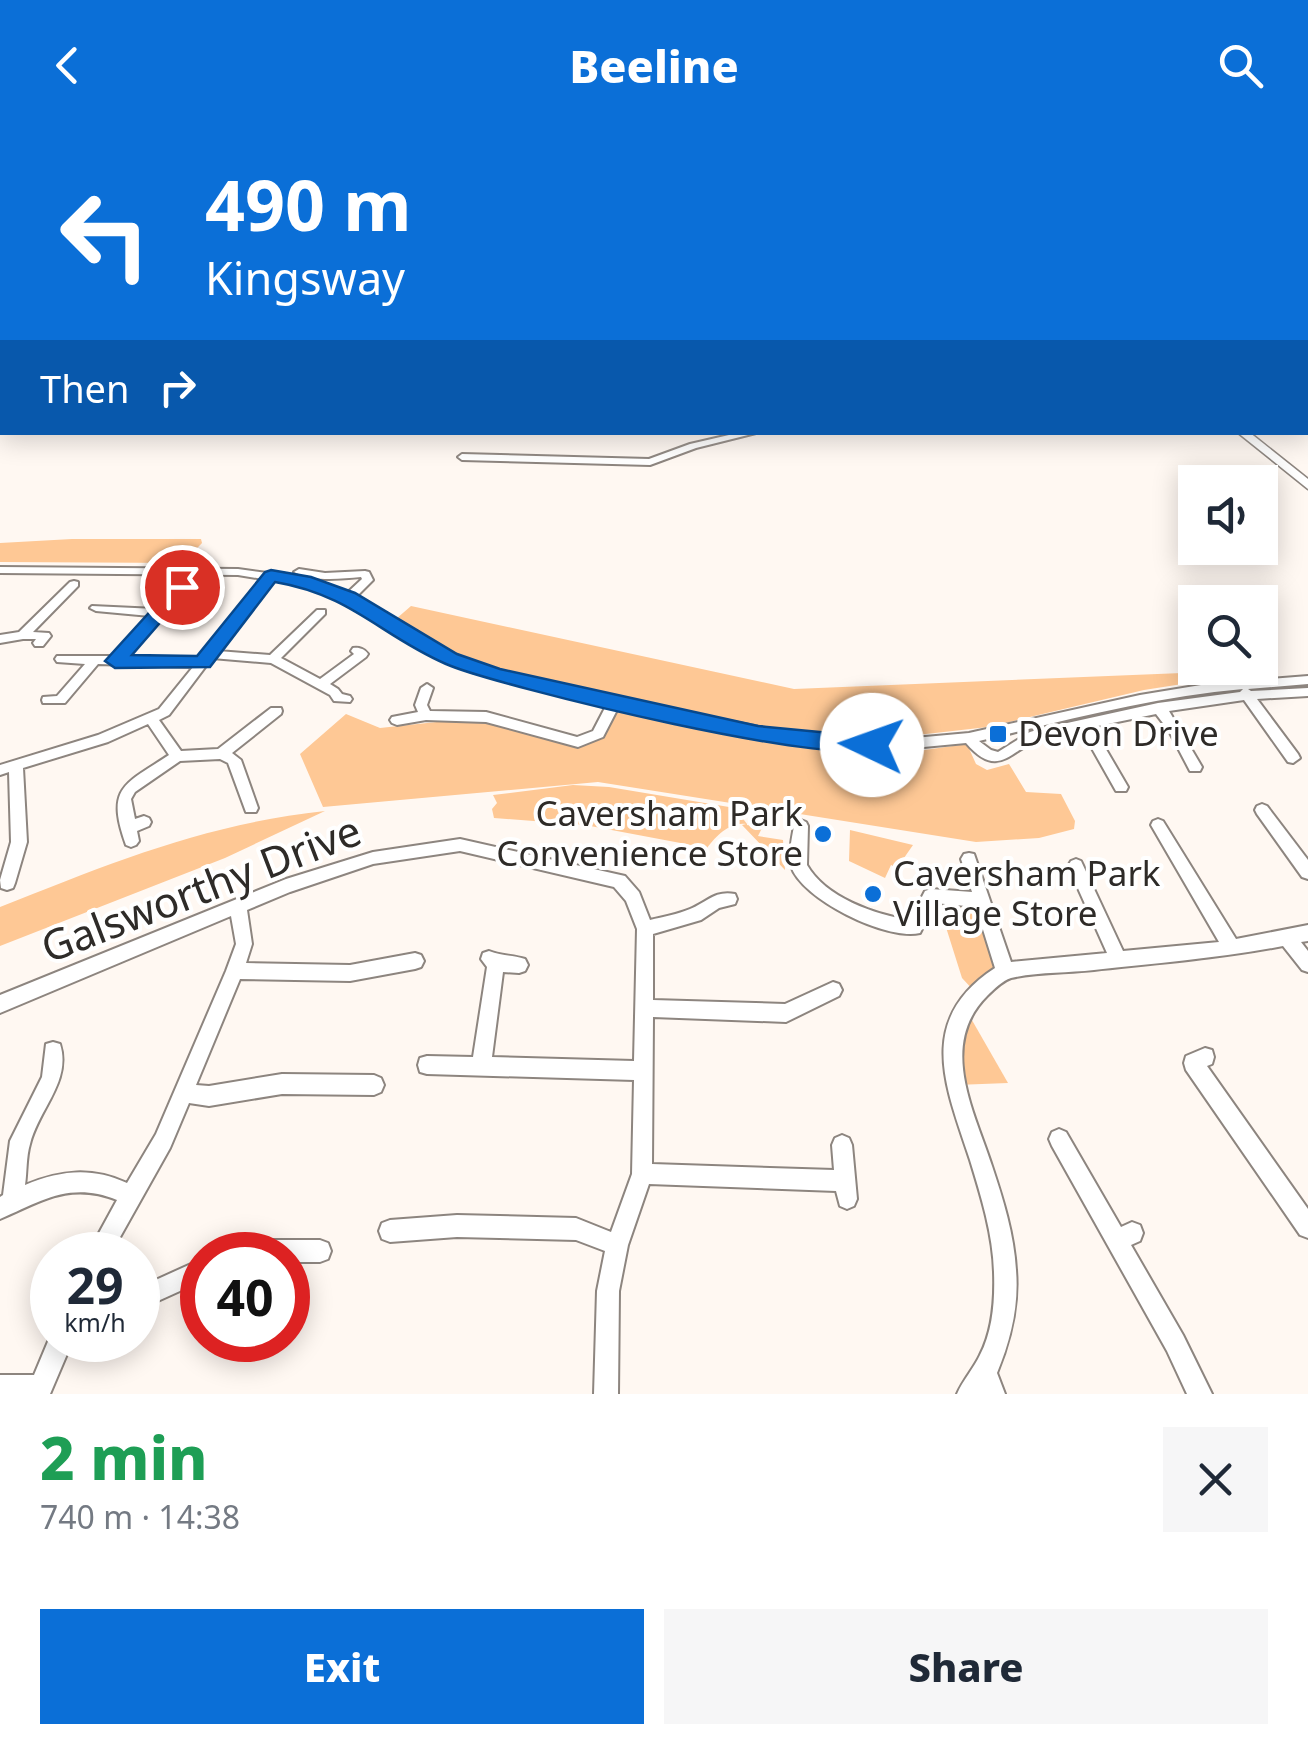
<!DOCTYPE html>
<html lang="en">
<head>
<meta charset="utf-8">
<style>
  :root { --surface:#fff; --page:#f6f6f7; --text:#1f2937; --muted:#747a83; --accent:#0b6fd7 }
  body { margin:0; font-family:"Noto Sans",sans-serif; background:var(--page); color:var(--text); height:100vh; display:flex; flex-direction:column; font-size:38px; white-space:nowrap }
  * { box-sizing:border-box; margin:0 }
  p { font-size:32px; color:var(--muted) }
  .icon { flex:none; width:55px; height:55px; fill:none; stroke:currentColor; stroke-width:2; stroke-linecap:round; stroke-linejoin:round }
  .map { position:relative; height:1264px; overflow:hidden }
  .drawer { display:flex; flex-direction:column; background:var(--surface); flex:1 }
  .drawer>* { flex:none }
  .banner { position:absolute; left:0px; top:0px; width:1310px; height:305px; box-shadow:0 5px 25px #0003; background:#0b6fd7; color:#fff; overflow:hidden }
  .controls { position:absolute; left:1178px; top:335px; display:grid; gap:20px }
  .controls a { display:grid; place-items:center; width:100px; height:100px; border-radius:0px; background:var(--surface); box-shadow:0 5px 25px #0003; font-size:50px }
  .speed { position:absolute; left:30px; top:1102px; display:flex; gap:20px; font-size:50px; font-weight:700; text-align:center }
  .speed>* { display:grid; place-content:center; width:130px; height:130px; border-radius:50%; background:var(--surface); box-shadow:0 5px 25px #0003; line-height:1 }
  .speed small { font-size:25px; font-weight:400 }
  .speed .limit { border:15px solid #d22; background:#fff; color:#111 }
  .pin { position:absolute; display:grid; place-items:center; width:85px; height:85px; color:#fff; margin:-42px; border:5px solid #fff; border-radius:50%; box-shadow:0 2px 10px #0007 }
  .me { position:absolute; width:110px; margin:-55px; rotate:273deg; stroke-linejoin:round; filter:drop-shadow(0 0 8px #0008) }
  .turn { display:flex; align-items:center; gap:35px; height:210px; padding:0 40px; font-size:45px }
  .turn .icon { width:130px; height:130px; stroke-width:2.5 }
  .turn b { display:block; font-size:70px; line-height:85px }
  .then { display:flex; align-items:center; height:95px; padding:0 40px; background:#0003; gap:20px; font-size:38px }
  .round { display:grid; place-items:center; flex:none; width:105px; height:105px; border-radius:0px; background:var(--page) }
  .summary { display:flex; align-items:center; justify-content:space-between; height:170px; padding:0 40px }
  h1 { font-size:60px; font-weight:800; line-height:75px; color:#1e9e55 }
  .action { display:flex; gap:20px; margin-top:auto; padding:20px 40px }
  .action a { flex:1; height:115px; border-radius:0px; background:var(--accent); color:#fff; font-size:40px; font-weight:800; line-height:115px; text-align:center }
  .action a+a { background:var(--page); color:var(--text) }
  header { display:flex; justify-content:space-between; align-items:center; height:130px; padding:0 40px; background:var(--accent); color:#fff; font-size:45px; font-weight:800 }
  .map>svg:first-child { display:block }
</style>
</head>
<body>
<header><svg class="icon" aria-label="back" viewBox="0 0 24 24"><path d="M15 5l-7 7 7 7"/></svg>Beeline<svg class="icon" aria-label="search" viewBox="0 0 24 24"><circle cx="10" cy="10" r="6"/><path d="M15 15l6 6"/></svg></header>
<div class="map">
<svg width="1308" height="1264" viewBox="0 0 1308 1264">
  <rect width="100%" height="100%" fill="#fff8f2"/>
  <g fill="#fec895">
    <polygon points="72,409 201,409 202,413 183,433 0,432 0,413"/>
    <polygon points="411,476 794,559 1182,543 1240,545 1144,560 988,597 873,610 765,599 592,563 483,535 427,510 396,489"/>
    <polygon points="630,580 772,613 889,625 967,614 976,634 987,640 1009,634 1026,662 1061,664 1075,691 1074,699 1039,708 976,712 598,652 323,677 300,624 346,584 380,598 474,588 577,615 601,606 618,581"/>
    <path d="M 573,655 L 609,657 L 735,678 L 747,694 L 747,695 L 762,698 L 758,706 L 783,710 L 785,740 L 742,695 L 746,694 C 730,692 717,705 707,718 L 585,695 L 494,688 L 492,679 L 497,673 L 493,665 Z"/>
    <path d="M 325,681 L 225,728 L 0,816 L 0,777 C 111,733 204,694 325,681 Z"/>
    <polygon points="850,700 913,715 897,738 891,735 885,748 849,731"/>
    <polygon points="932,772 973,773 984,778 1005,841 976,863 962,848 944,791 926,784"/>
    <polygon points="965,878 1008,953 956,955"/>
  </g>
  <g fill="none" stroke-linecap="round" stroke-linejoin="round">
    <g stroke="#8d857f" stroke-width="4">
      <g id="minor">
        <rect x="0" y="172" width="2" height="4"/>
        <polygon points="742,302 760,302 696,318 650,335 462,330 458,327 462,324 649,329 690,314"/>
        <path d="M 0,437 L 238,439 L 305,448 L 347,463 L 362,449 L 361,447 C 339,449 314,452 294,442 L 299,439 L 325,443 L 365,441 L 369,442 L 373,450 L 356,467 L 431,513 L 480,536 L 614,569 L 807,606 L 892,610 L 969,603 L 1140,565 L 1207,554 L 1308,546 L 1308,554 L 1248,559 L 1251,561 L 1308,558 L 1308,566 L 1257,569 L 1298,624 L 1300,628 L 1293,633 L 1288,632 L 1244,570 L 1169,581 L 1202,637 L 1200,641 L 1190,641 L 1169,601 L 1156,584 L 1093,597 L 1128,657 L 1126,661 L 1116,661 L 1081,599 C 1069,602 1054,604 1042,608 C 1009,620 999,651 966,613 L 892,620 L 807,616 L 618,578 L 603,607 L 578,617 L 486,592 L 426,590 L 397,595 L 392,593 L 390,590 L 392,587 L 418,582 L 415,575 L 421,558 L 427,554 L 433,558 L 427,575 L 430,581 L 486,582 L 577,607 L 593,601 L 606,576 L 472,542 L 423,519 L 345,469 L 303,454 L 273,450 L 218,521 L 270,525 L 317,480 L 325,480 L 325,484 L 281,528 L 320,549 L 354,524 L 351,521 L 353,518 C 359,517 365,519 368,524 L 366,527 L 330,554 L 338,559 L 342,564 L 350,566 L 352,569 L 350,572 L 334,571 L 330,565 L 271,533 L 212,528 L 169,585 L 159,590 L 181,621 L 218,619 L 271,578 L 281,578 L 282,581 L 281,584 L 232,623 L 241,630 L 258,678 L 256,682 L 246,682 L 228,633 L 220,629 L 180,631 L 135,662 L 131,669 L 135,689 L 144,686 L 149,688 L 151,692 L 149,696 L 137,701 L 139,711 L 136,715 L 131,717 L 126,715 C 105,657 125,654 169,625 L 148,594 L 108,612 L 23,638 L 27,712 L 15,753 L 13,758 L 7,760 L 1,758 L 0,750 L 11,712 L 9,642 L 0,645 L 0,635 L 98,605 L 159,579 L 193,537 L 98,534 L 65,573 L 43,573 L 42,570 L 43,567 L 57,566 L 85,534 L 57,532 L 55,529 L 57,526 L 112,526 L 150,486 L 96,481 L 90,478 L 92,476 L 156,479 L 178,455 L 186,455 L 186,459 L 126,527 L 199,529 L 263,449 L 238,445 L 0,443 ZM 1243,559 L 1240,562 L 1158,573 L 1040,599 L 1030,602 L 998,622 L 991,620 L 979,611 C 1067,590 1154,567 1243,559 Z"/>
        <polygon points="74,451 78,452 78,456 33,502 49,503 51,506 43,516 35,516 33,513 36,509 23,509 0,513 0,505 19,502 70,452"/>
        <polygon points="1262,674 1267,676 1308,730 1308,749 1302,747 1257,684 1255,680 1257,676"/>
        <path d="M 1158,689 L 1163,691 L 1236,809 L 1308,795 L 1308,811 L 1301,812 L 1308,821 L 1308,842 L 1302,840 L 1283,816 C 1220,828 1158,833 1094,840 C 1068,843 1037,842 1011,848 C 1002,851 994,859 987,866 C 938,915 974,981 992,1036 C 1003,1069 1014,1104 1016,1140 C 1019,1176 1011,1209 997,1243 L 1005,1264 L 957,1264 C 963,1250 974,1238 980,1225 C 993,1200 995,1170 994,1142 C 993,1104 981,1066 970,1030 C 946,957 915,890 995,838 L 976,777 L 935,773 L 920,803 C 887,811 801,769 791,736 C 788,724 792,708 794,696 L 796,692 L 801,690 L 806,692 L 808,696 L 807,735 C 825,767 875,785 910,790 L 925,761 L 931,759 L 972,762 L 961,729 L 964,724 L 969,723 L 974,724 L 1011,832 L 1107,823 L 1068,736 L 1071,731 L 1076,729 L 1081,731 L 1123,821 L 1219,812 L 1151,695 L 1153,691 Z"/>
        <path d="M 460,709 L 625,746 L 639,762 L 650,790 C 663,787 678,784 690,779 C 707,772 715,760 735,764 L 737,769 L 735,774 L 719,778 L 701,790 L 653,804 L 653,870 L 785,874 L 833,852 L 839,854 L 842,860 L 839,866 L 786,892 L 653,887 L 652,1034 L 834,1040 L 832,1015 L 835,1008 L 842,1005 L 849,1008 L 852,1015 L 857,1069 L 854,1076 L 847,1079 L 840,1076 L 836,1061 L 649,1054 L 628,1115 L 619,1161 L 618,1264 L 594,1264 L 597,1161 L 605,1121 L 576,1110 L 457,1107 L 390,1112 L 382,1109 L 379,1101 L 382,1093 L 390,1090 L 457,1085 L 576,1088 L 611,1102 L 632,1044 L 634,950 L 427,944 L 420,942 L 418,935 L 420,928 L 427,926 L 473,927 L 487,837 L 481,829 L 483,823 L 489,821 C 501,826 513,825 525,829 L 528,835 L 525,841 L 519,843 L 503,842 L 492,927 L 634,931 L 637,799 L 626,771 L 614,757 L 460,721 L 373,734 L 290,762 L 247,780 L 252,814 L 246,833 L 350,835 L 415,823 L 421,825 L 424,831 L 421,837 L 415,839 L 350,851 L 240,849 L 196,955 L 209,956 L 282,944 L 374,945 L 381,948 L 384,955 L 381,962 L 374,965 L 282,964 L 209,976 L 189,973 L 170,1018 L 110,1125 L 87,1125 L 117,1070 C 70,1051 42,1071 0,1089 L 0,1067 L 3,1065 L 10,1011 L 42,947 L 46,914 L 53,912 L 60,914 C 72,951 38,980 30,1014 C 26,1027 27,1042 25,1055 C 61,1040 92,1037 127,1053 L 156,1004 L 226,841 L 236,814 L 231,786 L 0,883 L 0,865 L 286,749 L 373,722 Z"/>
        <polygon points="1205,918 1212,920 1214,927 1212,934 1207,936 1308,1079 1308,1108 1300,1105 1186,940 1184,933 1186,926"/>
        <polygon points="1059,999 1066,1002 1121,1097 1132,1092 1140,1095 1143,1103 1140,1111 1131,1115 1183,1205 1212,1264 1187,1264 1167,1221 1052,1016 1049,1009 1052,1002"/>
        <polygon points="244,1110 320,1110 328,1113 331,1121 328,1129 320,1132 288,1132 288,1125 225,1125 228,1117"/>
        <polygon points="202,1129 202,1151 138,1180 138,1158"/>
        <polygon points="52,1202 52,1210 73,1210 50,1264 0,1264 0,1245 34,1245"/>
      </g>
    </g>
    <g stroke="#8d857f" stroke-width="3">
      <polygon id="major" points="1237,302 1249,302 1308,349 1308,359"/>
    </g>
    <use href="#minor" fill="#fff" fill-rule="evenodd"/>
    <use href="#major" fill="#fff" fill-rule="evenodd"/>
  </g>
  <linearGradient id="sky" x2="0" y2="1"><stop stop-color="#9bc5f0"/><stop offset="0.46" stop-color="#fffcf9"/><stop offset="1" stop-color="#fffcf9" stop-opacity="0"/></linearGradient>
  <rect width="1308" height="330" fill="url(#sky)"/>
  <path fill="#0b6fd7" stroke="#07488c" stroke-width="2.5" d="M 271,440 L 311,447 L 355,463 L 457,524 L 500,539 L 758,596 L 872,607 L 883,615 C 861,646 493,555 446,534 C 381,506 352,465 275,452 L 210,537 L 115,538 L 105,531 L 176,453 L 182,451 L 191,457 L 132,525 L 197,526 L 265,442 Z"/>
  <g fill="#0b6fd7" stroke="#fff" stroke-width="4">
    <rect x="988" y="594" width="20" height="20" rx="5"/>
    <circle cx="823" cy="704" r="10"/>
    <circle cx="873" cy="764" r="10"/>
  </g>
  <g text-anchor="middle" stroke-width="8" stroke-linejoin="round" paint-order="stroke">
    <g font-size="35" fill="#2e2b28" stroke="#fff" text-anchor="start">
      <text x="1018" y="616">Devon Drive</text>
      <text x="803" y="696" text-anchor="end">Caversham Park<tspan x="803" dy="40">Convenience Store</tspan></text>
      <text x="893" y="756">Caversham Park<tspan x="893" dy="40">Village Store</tspan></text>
    </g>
    <g font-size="42" fill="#2e2b28" stroke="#fff">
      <text transform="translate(201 759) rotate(-21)" y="15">Galsworthy Drive</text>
    </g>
  </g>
</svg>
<div class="controls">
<a><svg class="icon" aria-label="sound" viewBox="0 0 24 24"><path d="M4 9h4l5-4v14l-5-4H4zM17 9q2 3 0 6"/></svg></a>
<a><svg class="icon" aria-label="search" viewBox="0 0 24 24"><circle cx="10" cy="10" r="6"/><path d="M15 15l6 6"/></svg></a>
</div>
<div class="speed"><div>29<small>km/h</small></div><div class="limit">40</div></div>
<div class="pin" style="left:182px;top:457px;background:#d93025"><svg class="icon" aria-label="arrive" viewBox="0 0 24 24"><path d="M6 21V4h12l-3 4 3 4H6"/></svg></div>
<svg class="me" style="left:872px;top:615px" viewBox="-20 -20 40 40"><circle r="19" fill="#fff"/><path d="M0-13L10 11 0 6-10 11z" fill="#0b6fd7"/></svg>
<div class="banner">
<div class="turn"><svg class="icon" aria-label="left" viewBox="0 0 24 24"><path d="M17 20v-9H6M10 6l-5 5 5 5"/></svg><div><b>490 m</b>Kingsway</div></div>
<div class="then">Then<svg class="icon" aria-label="right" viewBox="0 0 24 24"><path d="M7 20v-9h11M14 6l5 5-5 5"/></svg></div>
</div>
</div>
<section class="drawer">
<div class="summary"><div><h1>2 min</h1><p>740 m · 14:38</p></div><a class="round"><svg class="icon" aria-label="close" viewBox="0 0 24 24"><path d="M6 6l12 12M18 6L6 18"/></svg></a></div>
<div class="action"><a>Exit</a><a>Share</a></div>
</section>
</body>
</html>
